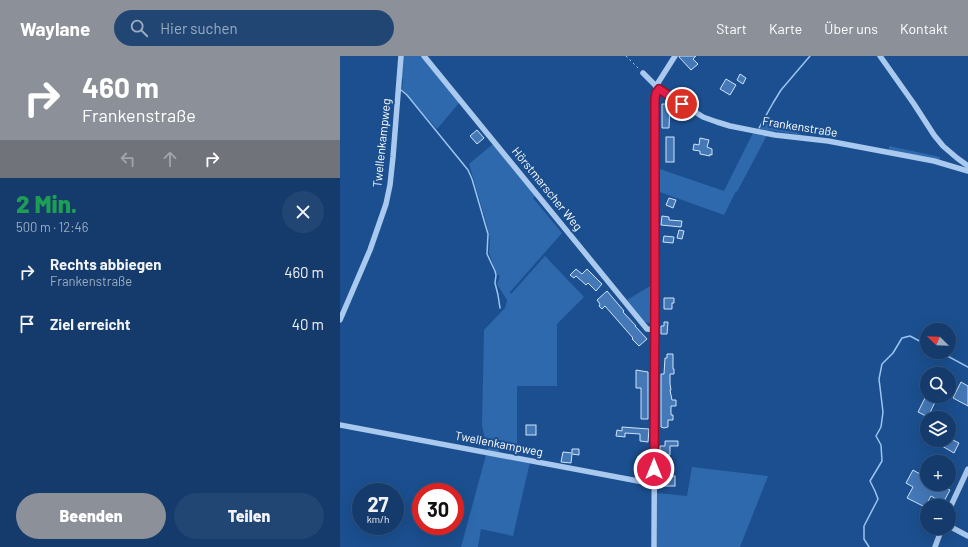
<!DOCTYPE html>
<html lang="de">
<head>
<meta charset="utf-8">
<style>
  :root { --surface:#143b6b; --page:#214673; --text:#f1f3f6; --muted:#9dadc1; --line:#33557e; --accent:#8c9099 }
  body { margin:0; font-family:Barlow,sans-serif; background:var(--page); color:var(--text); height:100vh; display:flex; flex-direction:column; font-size:15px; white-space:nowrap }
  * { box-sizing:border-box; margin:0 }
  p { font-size:13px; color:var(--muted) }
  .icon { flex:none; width:22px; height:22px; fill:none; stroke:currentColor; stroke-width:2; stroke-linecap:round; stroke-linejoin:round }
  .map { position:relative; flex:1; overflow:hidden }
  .panel { display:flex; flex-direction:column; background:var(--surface); width:340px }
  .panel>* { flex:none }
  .hud { background:#8c9099; color:#fff; overflow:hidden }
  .needle { width:26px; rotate:293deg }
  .tools { position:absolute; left:580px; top:267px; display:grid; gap:8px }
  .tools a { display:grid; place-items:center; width:36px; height:36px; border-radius:50%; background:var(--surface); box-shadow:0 4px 16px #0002,0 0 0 1px var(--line); font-size:20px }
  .speed { position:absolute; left:12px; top:427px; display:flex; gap:8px; font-size:20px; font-weight:700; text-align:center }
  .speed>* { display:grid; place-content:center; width:52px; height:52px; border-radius:50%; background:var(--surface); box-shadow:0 4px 16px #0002,0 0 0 1px var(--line); line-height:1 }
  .speed small { font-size:10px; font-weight:400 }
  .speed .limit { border:6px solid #d22; background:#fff; color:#111 }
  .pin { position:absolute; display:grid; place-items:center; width:34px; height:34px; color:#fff; margin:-17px; border:2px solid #fff; border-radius:50%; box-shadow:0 1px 4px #0007 }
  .me { position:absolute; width:44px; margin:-22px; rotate:0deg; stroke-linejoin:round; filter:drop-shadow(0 0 3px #0008) }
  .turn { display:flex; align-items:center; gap:14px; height:84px; padding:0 16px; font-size:18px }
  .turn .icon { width:52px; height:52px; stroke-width:2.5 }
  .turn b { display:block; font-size:28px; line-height:34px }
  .lanes { display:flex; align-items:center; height:38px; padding:0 16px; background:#0003; justify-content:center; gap:20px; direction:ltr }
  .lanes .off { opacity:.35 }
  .round { display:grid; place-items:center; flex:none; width:42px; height:42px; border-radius:21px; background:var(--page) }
  .headline { display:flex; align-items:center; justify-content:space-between; height:68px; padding:0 16px }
  h1 { font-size:24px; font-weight:800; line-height:30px; color:#1e9e55 }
  .button { display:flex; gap:8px; margin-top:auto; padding:8px 16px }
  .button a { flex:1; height:46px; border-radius:24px; background:var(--accent); color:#fff; font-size:16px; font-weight:800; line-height:46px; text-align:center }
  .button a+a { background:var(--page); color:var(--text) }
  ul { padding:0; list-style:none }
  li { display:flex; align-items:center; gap:12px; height:52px; padding:0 16px }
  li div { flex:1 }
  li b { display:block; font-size:15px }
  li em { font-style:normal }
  header { display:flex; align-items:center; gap:24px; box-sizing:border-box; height:56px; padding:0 20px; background:var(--accent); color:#fff }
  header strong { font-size:19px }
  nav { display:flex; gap:22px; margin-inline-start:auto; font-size:14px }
  .search { width:280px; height:36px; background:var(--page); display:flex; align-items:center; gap:10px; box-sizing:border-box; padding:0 14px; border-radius:22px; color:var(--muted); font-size:15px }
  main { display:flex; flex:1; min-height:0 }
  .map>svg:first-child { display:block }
</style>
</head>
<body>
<header>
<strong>Waylane</strong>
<div class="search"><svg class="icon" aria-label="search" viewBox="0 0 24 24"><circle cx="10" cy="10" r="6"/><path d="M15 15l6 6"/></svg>Hier suchen</div>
<nav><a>Start</a><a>Karte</a><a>Über uns</a><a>Kontakt</a></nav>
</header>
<main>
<section class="panel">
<div class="hud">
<div class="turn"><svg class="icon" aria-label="right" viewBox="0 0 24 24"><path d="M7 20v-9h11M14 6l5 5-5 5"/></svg><div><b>460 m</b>Frankenstraße</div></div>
<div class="lanes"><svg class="icon off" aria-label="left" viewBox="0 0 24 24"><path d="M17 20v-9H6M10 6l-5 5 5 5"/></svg><svg class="icon off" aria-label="ahead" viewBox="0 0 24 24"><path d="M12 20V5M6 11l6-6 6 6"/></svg><svg class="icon" aria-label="right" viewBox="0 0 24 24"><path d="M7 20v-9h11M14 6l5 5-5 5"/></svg></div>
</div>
<div class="headline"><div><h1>2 Min.</h1><p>500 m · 12:46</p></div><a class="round"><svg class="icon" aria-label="close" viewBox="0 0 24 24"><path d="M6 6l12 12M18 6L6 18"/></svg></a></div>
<ul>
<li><svg class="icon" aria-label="right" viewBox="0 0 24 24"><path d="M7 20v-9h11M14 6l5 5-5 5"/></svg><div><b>Rechts abbiegen</b><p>Frankenstraße</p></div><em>460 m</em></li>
<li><svg class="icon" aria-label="arrive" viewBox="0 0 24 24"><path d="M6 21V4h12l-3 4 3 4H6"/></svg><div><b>Ziel erreicht</b></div><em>40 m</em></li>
</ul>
<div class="button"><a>Beenden</a><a>Teilen</a></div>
</section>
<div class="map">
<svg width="628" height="491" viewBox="0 0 628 491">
  <rect width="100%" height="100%" fill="#1b4f8f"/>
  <g fill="#2e69ad">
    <polygon points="63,0 82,0 120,46 97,73 62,33 63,26 62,21"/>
    <polygon points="426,59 462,79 420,73"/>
    <polygon points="413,77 427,79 397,136 396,135 384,159 317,135 317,112 384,135"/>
    <polygon points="153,88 196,139 193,142 222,177 170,236 171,238 205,200 244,241 217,268 217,330 177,330 177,395 159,392 159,397 148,395 142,370 144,274 165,252 167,244 157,228 160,220 157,218 149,197 150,184 147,169 129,108"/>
    <polygon points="549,90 600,101 600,104 549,95"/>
    <polygon points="312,229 312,262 311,266 309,267 304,266 287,244"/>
    <polygon points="146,399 190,406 173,480 141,473 138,491 121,491"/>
    <polygon points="352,411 428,420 400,491 317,491 317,437 347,440"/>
  </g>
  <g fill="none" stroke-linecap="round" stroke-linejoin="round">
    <g stroke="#9cc4f0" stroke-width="1.5">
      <polyline points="61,34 67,39 128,114 132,123 148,178 147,198 155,215 156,219 155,227 158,239 160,252"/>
      <polyline points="419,72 433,47 441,34 470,0"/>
      <polyline points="600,296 628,311"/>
      <polyline points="529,491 524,483 524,470 538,443 535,435 530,425 542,405 541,389 536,380 541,371 543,356 539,323 542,308 553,297 562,282 570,280 587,289"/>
    </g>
  </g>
  <g fill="#4478b7" stroke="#cfe3fa">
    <polygon points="339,0 356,0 353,3 358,8 351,14 339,1"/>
    <polygon points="400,18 406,22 403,28 397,24"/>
    <polygon points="386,23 396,29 390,39 380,33"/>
    <polygon points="322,48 330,48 329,72 322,72"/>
    <polygon points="137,74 144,82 137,88 130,80"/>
    <rect x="326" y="81" width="8" height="25"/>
    <polygon points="360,82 369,84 367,91 372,93 372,99 370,98 370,100 360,98 360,95 353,94 354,88 359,89"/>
    <polygon points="329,142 336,144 333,152 326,149"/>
    <polygon points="322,160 329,161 329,164 342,165 341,171 321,169"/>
    <polygon points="339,174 344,175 342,183 337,182"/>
    <polygon points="324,180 334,181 333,187 323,186"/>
    <polygon points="236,213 242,218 247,213 262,228 256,235 248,227 246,229 236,220 234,222 230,219"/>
    <polygon points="267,235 284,255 283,256 296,270 295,270 307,283 299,290 292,283 293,282 265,250 262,253 259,250 260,248 257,244"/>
    <polygon points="324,242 334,242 334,247 332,247 332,253 324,253"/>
    <polygon points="324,266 328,266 327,278 321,278 321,270 324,270"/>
    <polygon points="327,298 333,298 333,313 334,313 334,318 330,318 330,328 331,334 330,334 332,344 336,344 336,350 331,350 331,359 333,359 333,364 328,364 328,371 324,372 321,371 321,318 324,318 325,302 327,302"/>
    <polygon points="296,314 308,316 308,363 301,363 301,332 296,332"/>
    <polygon points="621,326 628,330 628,350 613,342"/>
    <polygon points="586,340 593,340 597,342 588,361 578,356"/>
    <rect x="186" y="369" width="10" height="10"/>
    <polygon points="282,371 309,373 308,386 300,385 300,378 285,377 285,381 276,380 277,374 282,375"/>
    <polygon points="609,382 619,387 614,397 602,390 605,384 609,384"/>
    <polygon points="325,385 338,385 338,390 330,390 330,399 320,399 320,390 325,390"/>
    <polygon points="232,393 239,393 239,399 232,398 231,407 221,406 223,396 232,397"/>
    <polygon points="298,400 309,401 307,410 296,408"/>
    <polygon points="573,414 587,422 587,428 599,428 610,434 603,447 591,440 585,451 567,442 573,431 566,427"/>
    <rect x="321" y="420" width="14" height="10"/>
  </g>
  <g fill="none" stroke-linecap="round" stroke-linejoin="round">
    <polyline stroke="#a9c9ee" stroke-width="1" stroke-dasharray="2 3" stroke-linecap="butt" points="286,0 300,14"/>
    <g stroke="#a9c9ee" stroke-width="5.5">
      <polyline points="84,0 307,273 315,274"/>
      <polyline points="540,0 574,48 594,79 603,90 617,102 628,110"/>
      <polyline points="303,17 319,33 363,61 377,66 390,70 435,79 488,85 594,105 628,115"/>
      <polyline points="316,30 335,0"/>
      <polyline points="0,264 30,194 46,148 50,129 53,101 61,0"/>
      <polyline points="0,369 314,428"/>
      <polyline points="609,454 628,413"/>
      <polyline points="609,470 628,480"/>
      <polyline points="314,491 315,274 315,43 316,37 319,33"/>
      <polyline points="595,491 602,472"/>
    </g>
  </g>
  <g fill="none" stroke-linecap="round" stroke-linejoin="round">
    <g stroke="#92132f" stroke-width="10">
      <polyline id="route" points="314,413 315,245 315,43 316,37 319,33 342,48"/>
    </g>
    <use href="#route" stroke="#e11d48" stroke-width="7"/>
  </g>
  <g text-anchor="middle" stroke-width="4" stroke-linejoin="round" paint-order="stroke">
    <g font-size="12" fill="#fff" stroke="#1b4f8f">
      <text transform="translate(460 71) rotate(9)" y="4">Frankenstraße</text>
      <text transform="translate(42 87) rotate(-84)" y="4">Twellenkampweg</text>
      <text transform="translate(207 133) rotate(51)" y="4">Hörstmarscher Weg</text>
      <text transform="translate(159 388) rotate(11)" y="4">Twellenkampweg</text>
    </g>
  </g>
</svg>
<div class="tools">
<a><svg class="needle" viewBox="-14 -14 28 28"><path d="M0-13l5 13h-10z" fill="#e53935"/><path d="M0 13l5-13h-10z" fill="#9dadc1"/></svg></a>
<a><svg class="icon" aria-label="search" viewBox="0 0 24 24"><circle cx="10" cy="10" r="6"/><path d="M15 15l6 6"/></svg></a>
<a><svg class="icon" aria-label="layers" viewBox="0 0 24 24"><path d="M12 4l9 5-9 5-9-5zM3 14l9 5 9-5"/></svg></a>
<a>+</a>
<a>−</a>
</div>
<div class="speed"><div>27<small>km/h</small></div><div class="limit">30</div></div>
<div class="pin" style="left:342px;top:48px;background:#d93025"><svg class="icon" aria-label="arrive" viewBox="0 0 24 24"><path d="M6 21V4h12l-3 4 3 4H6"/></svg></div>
<svg class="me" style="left:314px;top:413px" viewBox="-20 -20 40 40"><circle r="17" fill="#e11d48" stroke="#fff" stroke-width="3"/><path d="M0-11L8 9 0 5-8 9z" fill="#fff"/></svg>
</div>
</main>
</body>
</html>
